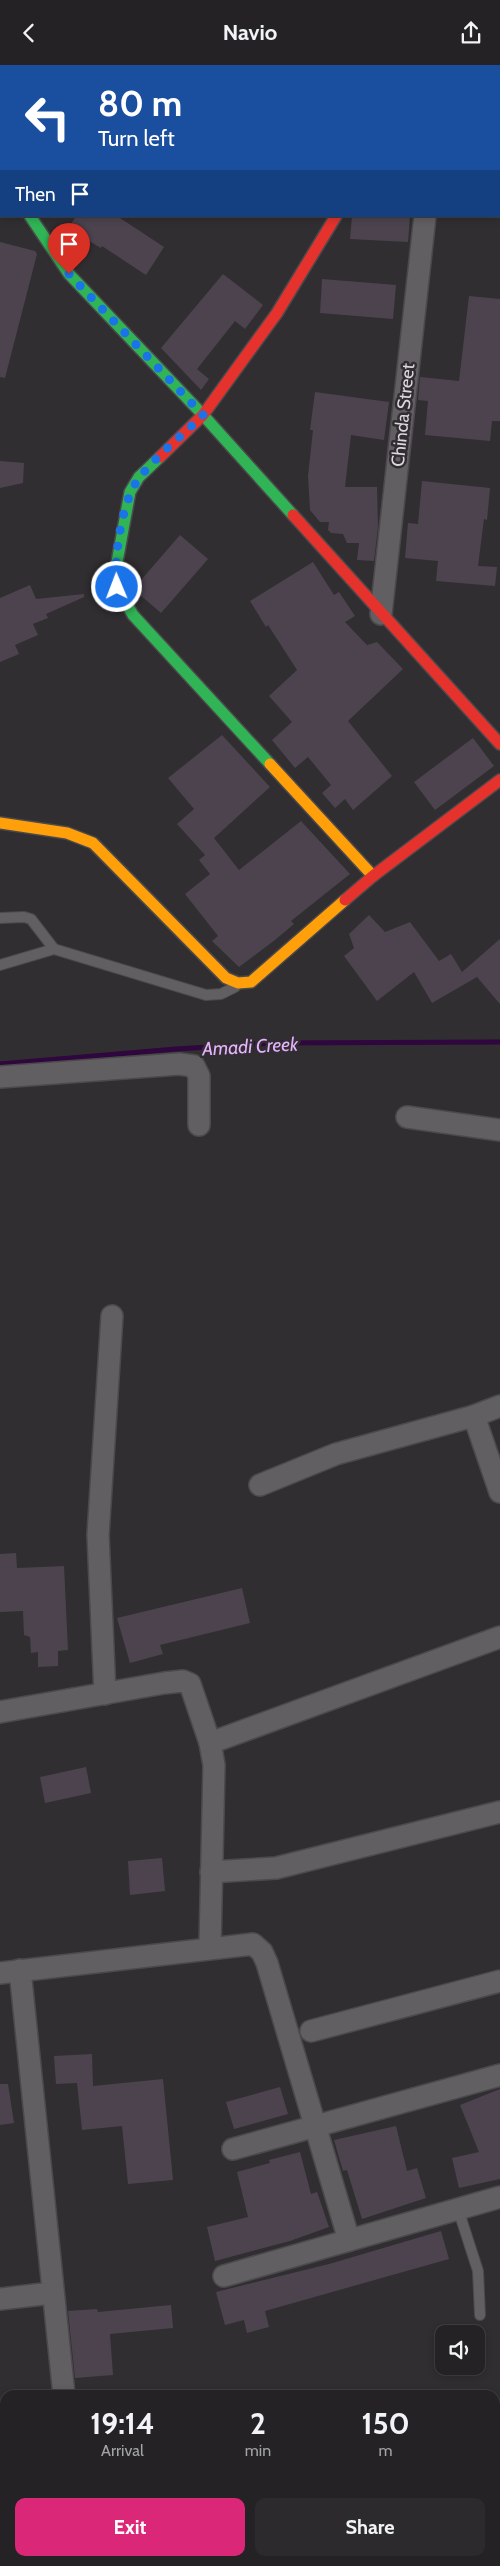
<!DOCTYPE html>
<html lang="en">
<head>
<meta charset="utf-8">
<style>
  :root { --surface:#242225; --page:#2c2a2d; --text:#f1f3f6; --muted:#a3a4a7; --line:#413f42; --accent:#db2777 }
  body { margin:0; font-family:Cabin,sans-serif; background:var(--page); color:var(--text); height:100vh; display:flex; flex-direction:column; font-size:19px; white-space:nowrap }
  * { box-sizing:border-box; margin:0 }
  p { font-size:16px; color:var(--muted) }
  .icon { flex:none; width:28px; height:28px; fill:none; stroke:currentColor; stroke-width:2; stroke-linecap:round; stroke-linejoin:round }
  .map { position:relative; flex:1; overflow:hidden }
  .details { position:absolute; left:0px; top:2325px; width:500px; height:176px; display:flex; flex-direction:column; background:var(--surface); border-radius:15px 15px 0 0; box-shadow:0 2px 8px #0003,0 0 0 1px var(--line) }
  .details>* { flex:none }
  .top-card { position:absolute; left:0px; top:0px; width:500px; height:152px; box-shadow:0 2px 8px #0003,0 0 0 1px var(--line); background:#1a4fa0; color:#fff; overflow:hidden }
  .buttons { position:absolute; left:435px; top:2260px; display:grid; gap:10px }
  .buttons a { display:grid; place-items:center; width:50px; height:50px; border-radius:10px; background:var(--surface); box-shadow:0 2px 8px #0003,0 0 0 1px var(--line); font-size:25px }
  .pin { position:absolute; display:grid; place-items:center; width:42px; height:42px; color:#fff; margin:-51px -21px; border-radius:50% 50% 50% 0; rotate:-45deg; box-shadow:0 0 5px #0007 }
  .pin .icon { rotate:45deg }
  .me { position:absolute; width:55px; margin:-28px; rotate:359deg; stroke-linejoin:round; filter:drop-shadow(0 0 4px #0008) }
  .turn { display:flex; align-items:center; gap:18px; height:105px; padding:0 15px; font-size:22px }
  .turn .icon { width:65px; height:65px; stroke-width:2.5 }
  .turn b { display:block; font-size:35px; line-height:42px }
  .then { display:flex; align-items:center; height:48px; padding:0 15px; background:#0003; gap:10px; font-size:19px }
  .eta { display:flex; justify-content:space-evenly; align-items:center; height:85px; text-align:center }
  .eta b { font-size:30px; font-weight:700; line-height:35px }
  .cta { display:flex; gap:10px; margin-top:auto; padding:10px 15px }
  .cta a { flex:1; height:58px; border-radius:10px; background:var(--accent); color:#fff; font-size:20px; font-weight:700; line-height:58px; text-align:center }
  .cta a+a { background:var(--page); color:var(--text) }
  header { display:flex; justify-content:space-between; align-items:center; height:65px; padding:0 15px; background:var(--surface); font-size:22px; font-weight:700 }
  .map>svg:first-child { display:block }
</style>
</head>
<body>
<header><svg class="icon" aria-label="back" viewBox="0 0 24 24"><path d="M15 5l-7 7 7 7"/></svg>Navio<svg class="icon" aria-label="share" viewBox="0 0 24 24"><path d="M12 15V3M7 8l5-5 5 5M5 13v7h14v-7"/></svg></header>
<div class="map">
<svg width="500" height="2501" viewBox="0 0 500 2501">
  <rect width="100%" height="100%" fill="#302e31"/>
  <g fill="none" stroke-linecap="round" stroke-linejoin="round">
    <polyline stroke="#2f063d" stroke-width="5" points="0,999 176,984 274,978 500,977"/>
  </g>
  <g fill="#4c434f">
    <polygon points="76,151 117,151 164,182 146,210 102,181 101,183 68,164"/>
    <polygon points="352,151 410,151 408,177 350,174"/>
    <polygon points="0,177 35,186 37,189 5,313 0,312"/>
    <polygon points="223,209 263,240 245,264 235,256 197,304 209,314 201,325 161,283"/>
    <polygon points="322,214 396,220 393,254 320,248"/>
    <polygon points="469,231 500,234 500,356 492,356 490,376 425,370 428,336 418,335 420,312 459,316"/>
    <polygon points="315,327 389,337 384,375 351,370 345,422 377,422 378,462 374,496 357,495 359,478 347,478 343,469 331,468 328,465 329,457 320,457 310,445 308,411 313,365 310,365"/>
    <polygon points="0,396 24,398 23,418 0,423"/>
    <polygon points="422,416 490,423 487,455 484,454 478,501 497,502 495,521 436,516 438,496 405,493 408,458 418,459"/>
    <polygon points="180,470 208,494 161,548 139,529 135,522"/>
    <polygon points="313,497 334,530 339,527 355,551 345,557 367,580 377,577 403,604 348,656 392,711 353,745 345,734 335,743 322,728 331,720 308,692 295,703 272,675 292,657 269,631 297,605 268,560 266,562 250,536"/>
    <polygon points="30,520 36,534 84,529 84,532 46,549 48,553 33,559 38,570 15,580 19,589 0,597 0,533"/>
    <polygon points="222,670 270,722 214,773 239,805 301,756 350,809 291,856 294,859 275,875 239,902 214,878 212,876 218,871 185,829 210,809 199,795 205,790 177,759 194,744 168,713"/>
    <polygon points="473,673 494,701 435,745 414,717"/>
    <polygon points="369,850 385,867 410,857 439,896 451,889 462,907 500,874 500,939 477,912 432,938 414,907 377,936 344,891 354,883 349,869"/>
    <polygon points="16,1488 17,1503 64,1501 68,1585 58,1586 58,1601 38,1602 38,1587 31,1588 30,1572 24,1570 23,1546 0,1547 0,1489"/>
    <polygon points="242,1523 250,1558 160,1580 163,1589 130,1598 117,1553"/>
    <polygon points="86,1702 91,1728 45,1738 40,1712"/>
    <polygon points="162,1793 165,1826 130,1830 128,1796"/>
    <polygon points="92,1989 93,2021 163,2014 173,2115 128,2119 122,2061 82,2065 77,2018 56,2019 54,1991"/>
    <polygon points="0,2019 8,2019 14,2058 0,2060"/>
    <polygon points="280,2022 288,2049 234,2064 226,2037"/>
    <polygon points="500,2024 500,2114 459,2123 452,2093 479,2087 460,2040"/>
    <polygon points="396,2061 407,2106 417,2103 426,2133 362,2154 347,2105 343,2106 334,2075"/>
    <polygon points="300,2087 311,2129 317,2127 329,2162 290,2176 215,2196 207,2162 248,2152 237,2107 270,2098 269,2095"/>
    <polygon points="441,2166 449,2194 265,2246 269,2262 247,2268 244,2255 225,2260 216,2227 329,2199"/>
    <polygon points="171,2240 173,2263 110,2269 113,2310 75,2313 68,2246 97,2244 98,2247"/>
  </g>
  <g fill="none" stroke-linecap="round" stroke-linejoin="round">
    <g stroke="#4b494c" stroke-width="12">
      <g id="lane">
        <polyline points="0,853 24,852 31,854 54,884 206,930 221,929 235,922"/>
        <polyline points="0,900 54,884"/>
        <polyline points="458,2144 478,2206 480,2250"/>
      </g>
    </g>
    <g stroke="#4b494c" stroke-width="24">
      <g id="street">
        <polyline points="81,0 88,1"/>
        <polyline points="213,1 214,0"/>
        <polyline points="439,1 439,0"/>
        <polyline points="0,99 1,101"/>
        <polyline points="499,137 500,137"/>
        <polyline points="381,549 425,151"/>
        <polyline points="0,1012 179,999 194,1001 199,1011 199,1060"/>
        <polyline points="407,1052 500,1065"/>
        <polyline points="474,1351 500,1427"/>
        <polyline points="260,1420 336,1389 474,1351 500,1341"/>
        <polyline points="105,1629 98,1470 112,1251"/>
        <polyline points="0,1647 164,1618 183,1616 190,1619 210,1678 214,1700 210,1882"/>
        <polyline points="210,1678 500,1572"/>
        <polyline points="211,1807 276,1803 500,1747"/>
        <polyline points="20,1905 64,2330"/>
        <polyline points="0,1908 253,1879 262,1887 267,1898 349,2175"/>
        <polyline points="311,1966 500,1916"/>
        <polyline points="233,2084 500,2010"/>
        <polyline points="224,2211 500,2132"/>
        <polyline points="0,2234 52,2228"/>
        <polyline points="83,2496 84,2501"/>
      </g>
    </g>
    <g stroke="#4b494c" stroke-width="14">
      <g id="fast">
        <polyline points="30,151 69,209 203,350 293,450"/>
        <polyline points="160,392 139,412 130,427 115,508 117,522 133,550 270,699"/>
      </g>
    </g>
    <g stroke="#4b494c" stroke-width="14">
      <g id="slow">
        <polyline points="270,699 373,811"/>
        <polyline points="0,758 67,768 93,778 226,913 238,918 251,917 345,835"/>
      </g>
    </g>
    <g stroke="#4b494c" stroke-width="14">
      <g id="jam">
        <polyline points="160,392 203,350 277,248 336,151"/>
        <polyline points="293,450 500,679"/>
        <polyline points="345,835 373,811 500,715"/>
      </g>
    </g>
    <use href="#lane" stroke="#615f62" stroke-width="10"/>
    <use href="#street" stroke="#615f62" stroke-width="21"/>
    <use href="#fast" stroke="#30b455" stroke-width="11"/>
    <use href="#slow" stroke="#ff9f0a" stroke-width="11"/>
    <use href="#jam" stroke="#e5322d" stroke-width="11"/>
  </g>
  <g fill="none" stroke-linecap="round" stroke-linejoin="round">
    <path stroke="#1a73e8" stroke-width="9" stroke-dasharray="0 16.2" d="M 69,209 L 203,350 C 183,370 158,389 140,412 C 122,433 113,495 117,522"/>
  </g>
  <g text-anchor="middle" stroke-width="5" stroke-linejoin="round" paint-order="stroke">
    <g font-size="18" fill="#dbd8dc" stroke="#312d32">
      <text transform="translate(403 350) rotate(-84)" y="6">Chinda Street</text>
    </g>
    <g font-size="19" font-style="italic" fill="#e5b3fb" stroke="#312d32">
      <text transform="translate(250 981) rotate(-3)" y="7">Amadi Creek</text>
    </g>
  </g>
</svg>
<div class="buttons">
<a><svg class="icon" aria-label="sound" viewBox="0 0 24 24"><path d="M4 9h4l5-4v14l-5-4H4zM17 9q2 3 0 6"/></svg></a>
</div>
<div class="pin" style="left:69px;top:209px;background:#d93025"><svg class="icon" aria-label="arrive" viewBox="0 0 24 24"><path d="M6 21V4h12l-3 4 3 4H6"/></svg></div>
<svg class="me" style="left:117px;top:522px" viewBox="-20 -20 40 40"><circle r="17" fill="#1a73e8" stroke="#fff" stroke-width="3"/><path d="M0-11L8 9 0 5-8 9z" fill="#fff"/></svg>
<div class="top-card">
<div class="turn"><svg class="icon" aria-label="left" viewBox="0 0 24 24"><path d="M17 20v-9H6M10 6l-5 5 5 5"/></svg><div><b>80 m</b>Turn left</div></div>
<div class="then">Then<svg class="icon" aria-label="arrive" viewBox="0 0 24 24"><path d="M6 21V4h12l-3 4 3 4H6"/></svg></div>
</div>
<section class="details">
<div class="eta">
<div><b>19:14</b><p>Arrival</p></div>
<div><b>2</b><p>min</p></div>
<div><b>150</b><p>m</p></div>
</div>
<div class="cta"><a>Exit</a><a>Share</a></div>
</section>
</div>
</body>
</html>
